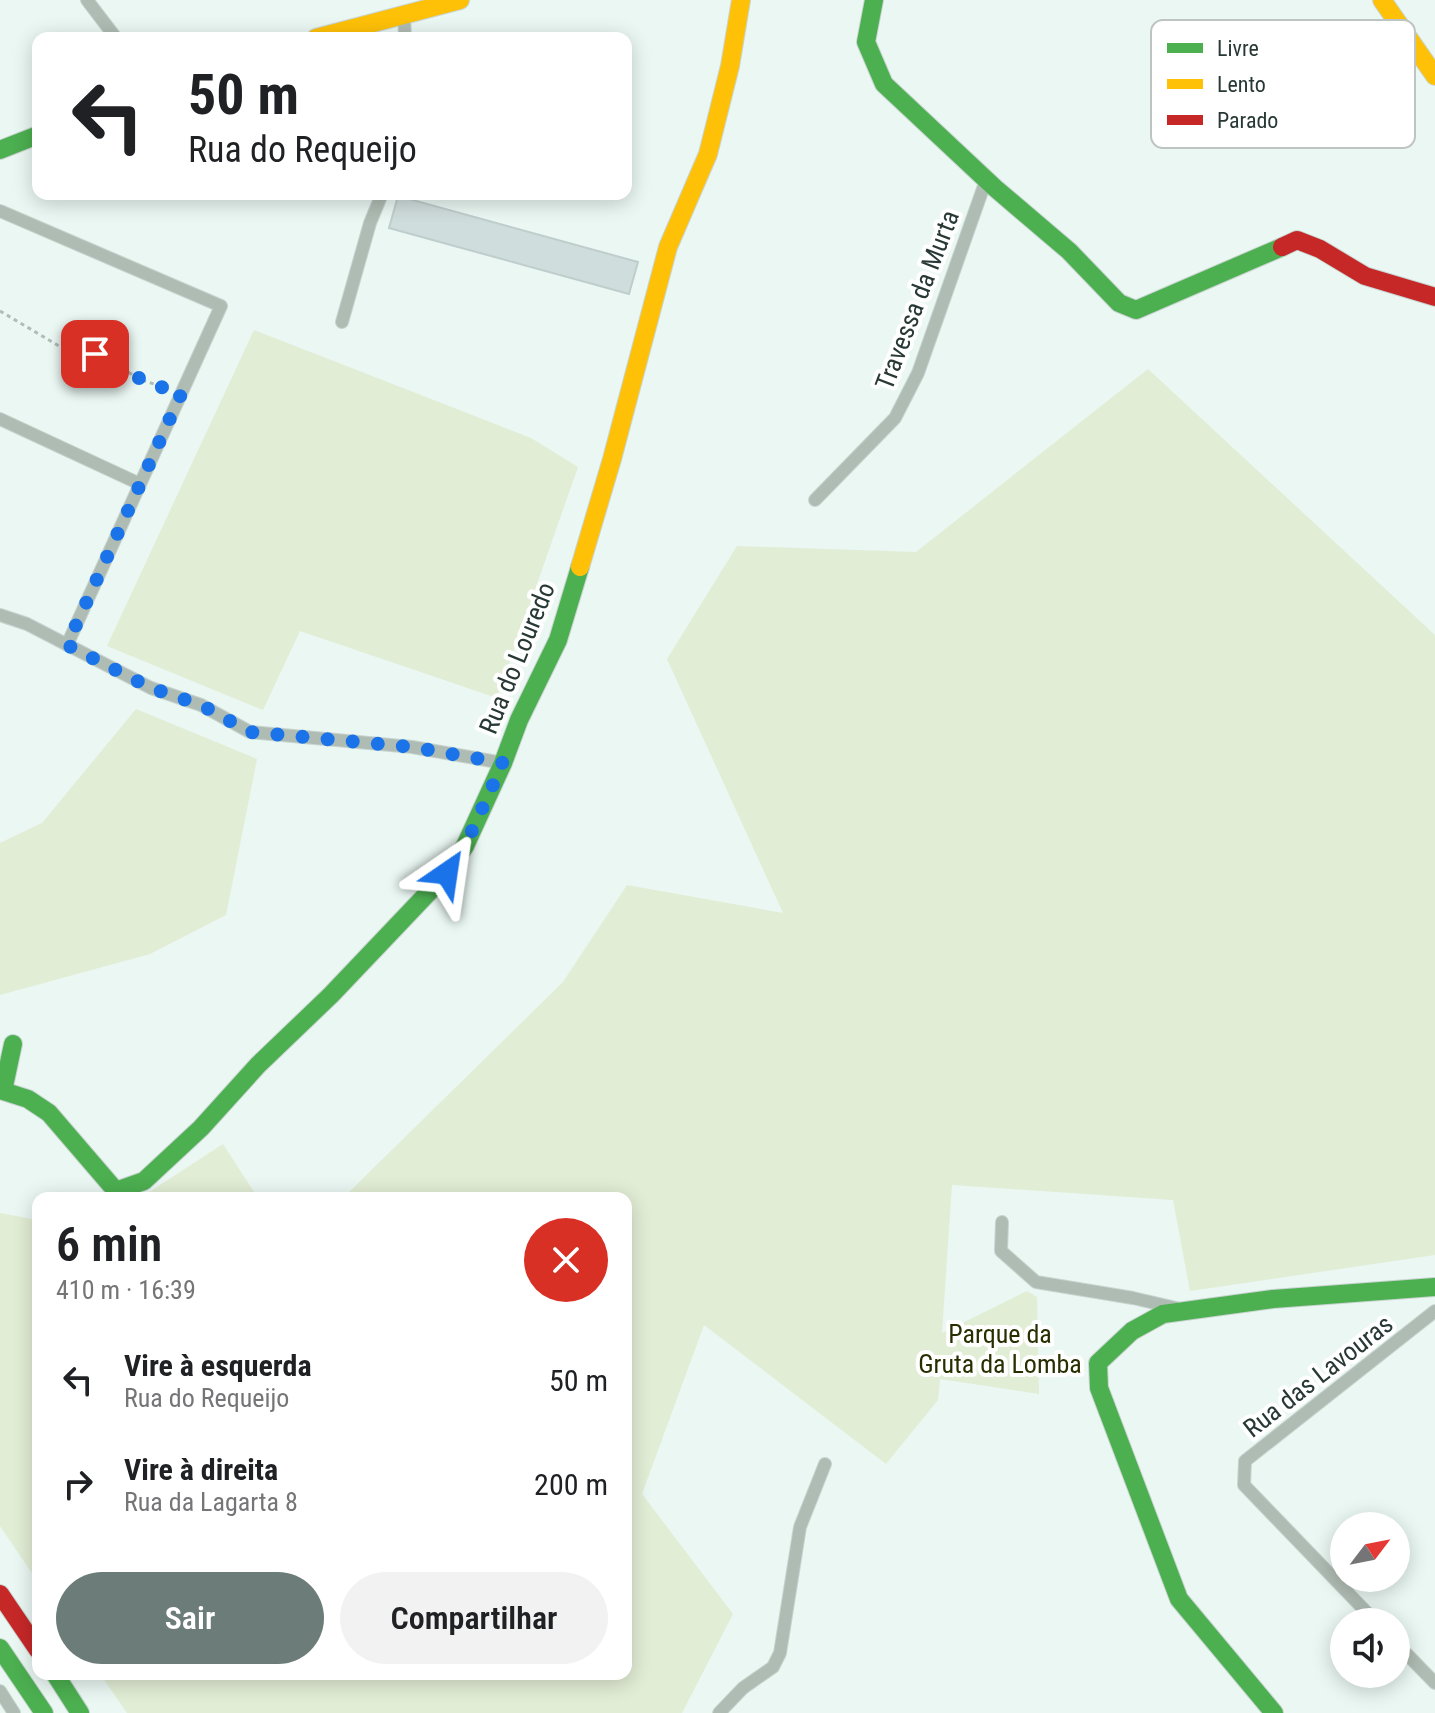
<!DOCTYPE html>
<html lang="pt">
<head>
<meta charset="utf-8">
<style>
  :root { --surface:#fff; --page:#f2f2f2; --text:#202124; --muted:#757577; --accent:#6c7c78 }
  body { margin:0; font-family:"Roboto Condensed",sans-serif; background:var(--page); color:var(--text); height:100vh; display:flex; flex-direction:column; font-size:30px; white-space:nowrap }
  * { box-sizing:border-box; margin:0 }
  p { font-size:26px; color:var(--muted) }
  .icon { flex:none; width:44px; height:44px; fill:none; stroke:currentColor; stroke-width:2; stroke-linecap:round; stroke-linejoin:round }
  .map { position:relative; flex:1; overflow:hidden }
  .side { position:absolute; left:32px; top:1192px; width:600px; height:488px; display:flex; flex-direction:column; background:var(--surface); border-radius:16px; box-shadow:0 4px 20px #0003 }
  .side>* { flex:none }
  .hud { position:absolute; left:32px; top:32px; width:600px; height:168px; border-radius:16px; box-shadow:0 4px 20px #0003; background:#fff; color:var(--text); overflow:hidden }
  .needle { width:52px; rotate:58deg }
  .buttons { position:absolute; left:1330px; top:1512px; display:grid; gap:16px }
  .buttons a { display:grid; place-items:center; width:80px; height:80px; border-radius:50%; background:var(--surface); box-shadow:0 4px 20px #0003; font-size:40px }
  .pin { position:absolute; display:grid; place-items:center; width:68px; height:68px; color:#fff; margin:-34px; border-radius:16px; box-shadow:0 4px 12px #0006 }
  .me { position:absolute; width:88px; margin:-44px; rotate:32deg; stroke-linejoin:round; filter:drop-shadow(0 0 6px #0008) }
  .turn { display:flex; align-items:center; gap:28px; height:168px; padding:0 24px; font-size:36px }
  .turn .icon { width:104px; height:104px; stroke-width:2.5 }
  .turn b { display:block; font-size:56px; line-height:68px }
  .round { display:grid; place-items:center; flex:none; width:84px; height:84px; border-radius:42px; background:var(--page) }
  .head { display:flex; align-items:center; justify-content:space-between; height:136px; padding:0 24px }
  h1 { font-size:48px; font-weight:600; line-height:60px }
  .button { display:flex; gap:16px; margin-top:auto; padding:16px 24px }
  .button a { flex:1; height:92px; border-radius:48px; background:var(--accent); color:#fff; font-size:32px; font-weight:600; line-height:92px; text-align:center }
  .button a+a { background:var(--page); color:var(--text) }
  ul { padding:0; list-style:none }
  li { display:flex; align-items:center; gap:24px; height:104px; padding:0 24px }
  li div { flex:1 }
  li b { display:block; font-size:30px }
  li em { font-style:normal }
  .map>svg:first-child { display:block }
</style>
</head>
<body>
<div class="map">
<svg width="1435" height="1713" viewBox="0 0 1435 1713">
  <rect width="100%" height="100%" fill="#eaf7f3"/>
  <g fill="#e2edd5">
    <polygon points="254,330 531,438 578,467 497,698 300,631 263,710 107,646"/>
    <polygon points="1148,369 1435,635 1435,1255 1190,1291 1173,1200 952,1185 942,1333 1027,1291 1037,1297 1039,1394 940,1379 938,1400 886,1464 704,1325 642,1494 733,1614 682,1713 127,1713 100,1674 626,1674 626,1198 343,1198 563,982 627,885 783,913 667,659 737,546 916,552"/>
    <polygon points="136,709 257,759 226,915 150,954 0,995 0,843 42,823"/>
    <polygon points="223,1144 258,1198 140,1198"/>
    <polygon points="0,1213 38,1220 38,1582 0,1526"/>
  </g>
  <polygon fill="#cfdddc" stroke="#bfcdcc" stroke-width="2" points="398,196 638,262 629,294 389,228"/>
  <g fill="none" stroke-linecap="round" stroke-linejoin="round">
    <g stroke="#c8d4d0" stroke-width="14">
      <g id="street">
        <polyline points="87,0 116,38"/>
        <polyline points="404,15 405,38"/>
        <polyline points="0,211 221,306 67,645"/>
        <polyline points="342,322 370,223 382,194"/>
        <polyline points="0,419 140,484"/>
        <polyline points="815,500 895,418 918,373 986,180"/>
        <polyline points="0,615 27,624 151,688 201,705 250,732 412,747 503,763"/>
        <polyline points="1002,1222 1001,1251 1036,1282 1133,1298 1176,1308"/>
        <polyline points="1376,1622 1244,1485 1245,1461 1435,1311"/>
        <polyline points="1396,1643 1435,1683"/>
        <polyline points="0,1691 14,1713"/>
        <polyline points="719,1713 743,1688 773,1667 780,1653 800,1527 825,1464"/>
      </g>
    </g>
    <g stroke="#c8d4d0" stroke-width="20">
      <g id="fast">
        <polyline points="874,0 866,42 884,84 995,188 1069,251 1119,303 1136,310 1282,247"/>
        <polyline points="0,150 38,135"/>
        <polyline points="13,1044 3,1091 28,1099 49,1113 116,1191 144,1181 201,1128 258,1065 331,995 447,873 465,846 503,763 519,720 558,640 580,567"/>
        <polyline points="0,1648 44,1713"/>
        <polyline points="55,1674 80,1713"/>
        <polyline points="1274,1713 1179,1599 1099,1388 1098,1363 1132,1331 1163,1314 1273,1299 1435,1287"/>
      </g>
    </g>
    <g stroke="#c8d4d0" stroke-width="20">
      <g id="slow">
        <polyline points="1382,0 1435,76"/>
        <polyline points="316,38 460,0"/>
        <polyline points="580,567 612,459 668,247 708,154 730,66 741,0"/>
      </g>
    </g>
    <g stroke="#c8d4d0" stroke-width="20">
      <g id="jam">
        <polyline points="1282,247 1297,240 1320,249 1365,276 1435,297"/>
        <polyline points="0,1594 38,1650"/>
      </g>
    </g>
    <polyline stroke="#b0bcb5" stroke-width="3" stroke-dasharray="4 4" stroke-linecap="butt" points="0,311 59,346 112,360 138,379 170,389"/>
    <use href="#street" stroke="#afbcb3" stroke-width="12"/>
    <use href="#fast" stroke="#4caf50" stroke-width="18"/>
    <use href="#slow" stroke="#ffc107" stroke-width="18"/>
    <use href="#jam" stroke="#c62828" stroke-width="18"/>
  </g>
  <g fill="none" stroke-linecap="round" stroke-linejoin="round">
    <polyline stroke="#1a73e8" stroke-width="14" stroke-dasharray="0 25.2" points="95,354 112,360 148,384 182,392 67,645 151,688 201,705 250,732 412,747 503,763 465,846 447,873"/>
  </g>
  <g text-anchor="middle" stroke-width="8" stroke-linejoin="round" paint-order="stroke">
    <g font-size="26" fill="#283935" stroke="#fff">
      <text transform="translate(917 300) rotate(-69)" y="9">Travessa da Murta</text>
      <text transform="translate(517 658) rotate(-68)" y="9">Rua do Louredo</text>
      <text transform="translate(1318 1376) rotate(-38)" y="9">Rua das Lavouras</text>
    </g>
    <g font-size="26" fill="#282e00" stroke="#fff">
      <text x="1000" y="1343">Parque da<tspan x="1000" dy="30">Gruta da Lomba</tspan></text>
    </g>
  </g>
  <rect x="1151" y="20" width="264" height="128" rx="12" fill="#fff" stroke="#bec4c2" stroke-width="2"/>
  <rect x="1167" y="43" width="36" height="10" fill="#4caf50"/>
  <rect x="1167" y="79" width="36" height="10" fill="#ffc107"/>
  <rect x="1167" y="115" width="36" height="10" fill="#c62828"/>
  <g font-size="22" fill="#283935">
    <text x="1217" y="56">Livre</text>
    <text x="1217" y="92">Lento</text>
    <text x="1217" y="128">Parado</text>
  </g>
</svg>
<div class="buttons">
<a><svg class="needle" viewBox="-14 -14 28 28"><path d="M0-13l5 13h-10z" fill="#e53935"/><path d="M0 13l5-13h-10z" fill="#757577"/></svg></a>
<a><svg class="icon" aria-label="sound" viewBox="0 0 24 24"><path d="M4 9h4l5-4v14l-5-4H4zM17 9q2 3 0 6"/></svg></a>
</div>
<div class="pin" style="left:95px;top:354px;background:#d93025"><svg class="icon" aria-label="arrive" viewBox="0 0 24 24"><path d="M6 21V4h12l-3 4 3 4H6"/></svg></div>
<svg class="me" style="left:447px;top:873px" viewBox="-20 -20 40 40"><path d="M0-17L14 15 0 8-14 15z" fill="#1a73e8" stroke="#fff" stroke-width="4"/></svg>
<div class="hud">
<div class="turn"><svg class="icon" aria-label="left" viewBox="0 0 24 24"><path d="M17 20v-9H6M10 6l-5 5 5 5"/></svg><div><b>50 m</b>Rua do Requeijo</div></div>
</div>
<section class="side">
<div class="head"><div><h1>6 min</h1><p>410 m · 16:39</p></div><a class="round" style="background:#d93025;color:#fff"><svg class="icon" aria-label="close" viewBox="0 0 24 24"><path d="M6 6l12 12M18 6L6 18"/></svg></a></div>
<ul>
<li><svg class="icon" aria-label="left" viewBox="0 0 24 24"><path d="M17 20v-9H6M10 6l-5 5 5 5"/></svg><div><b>Vire à esquerda</b><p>Rua do Requeijo</p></div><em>50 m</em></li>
<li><svg class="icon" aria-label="right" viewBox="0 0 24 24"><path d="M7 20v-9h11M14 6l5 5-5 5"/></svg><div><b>Vire à direita</b><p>Rua da Lagarta 8</p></div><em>200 m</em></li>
</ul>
<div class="button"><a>Sair</a><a>Compartilhar</a></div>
</section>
</div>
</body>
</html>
